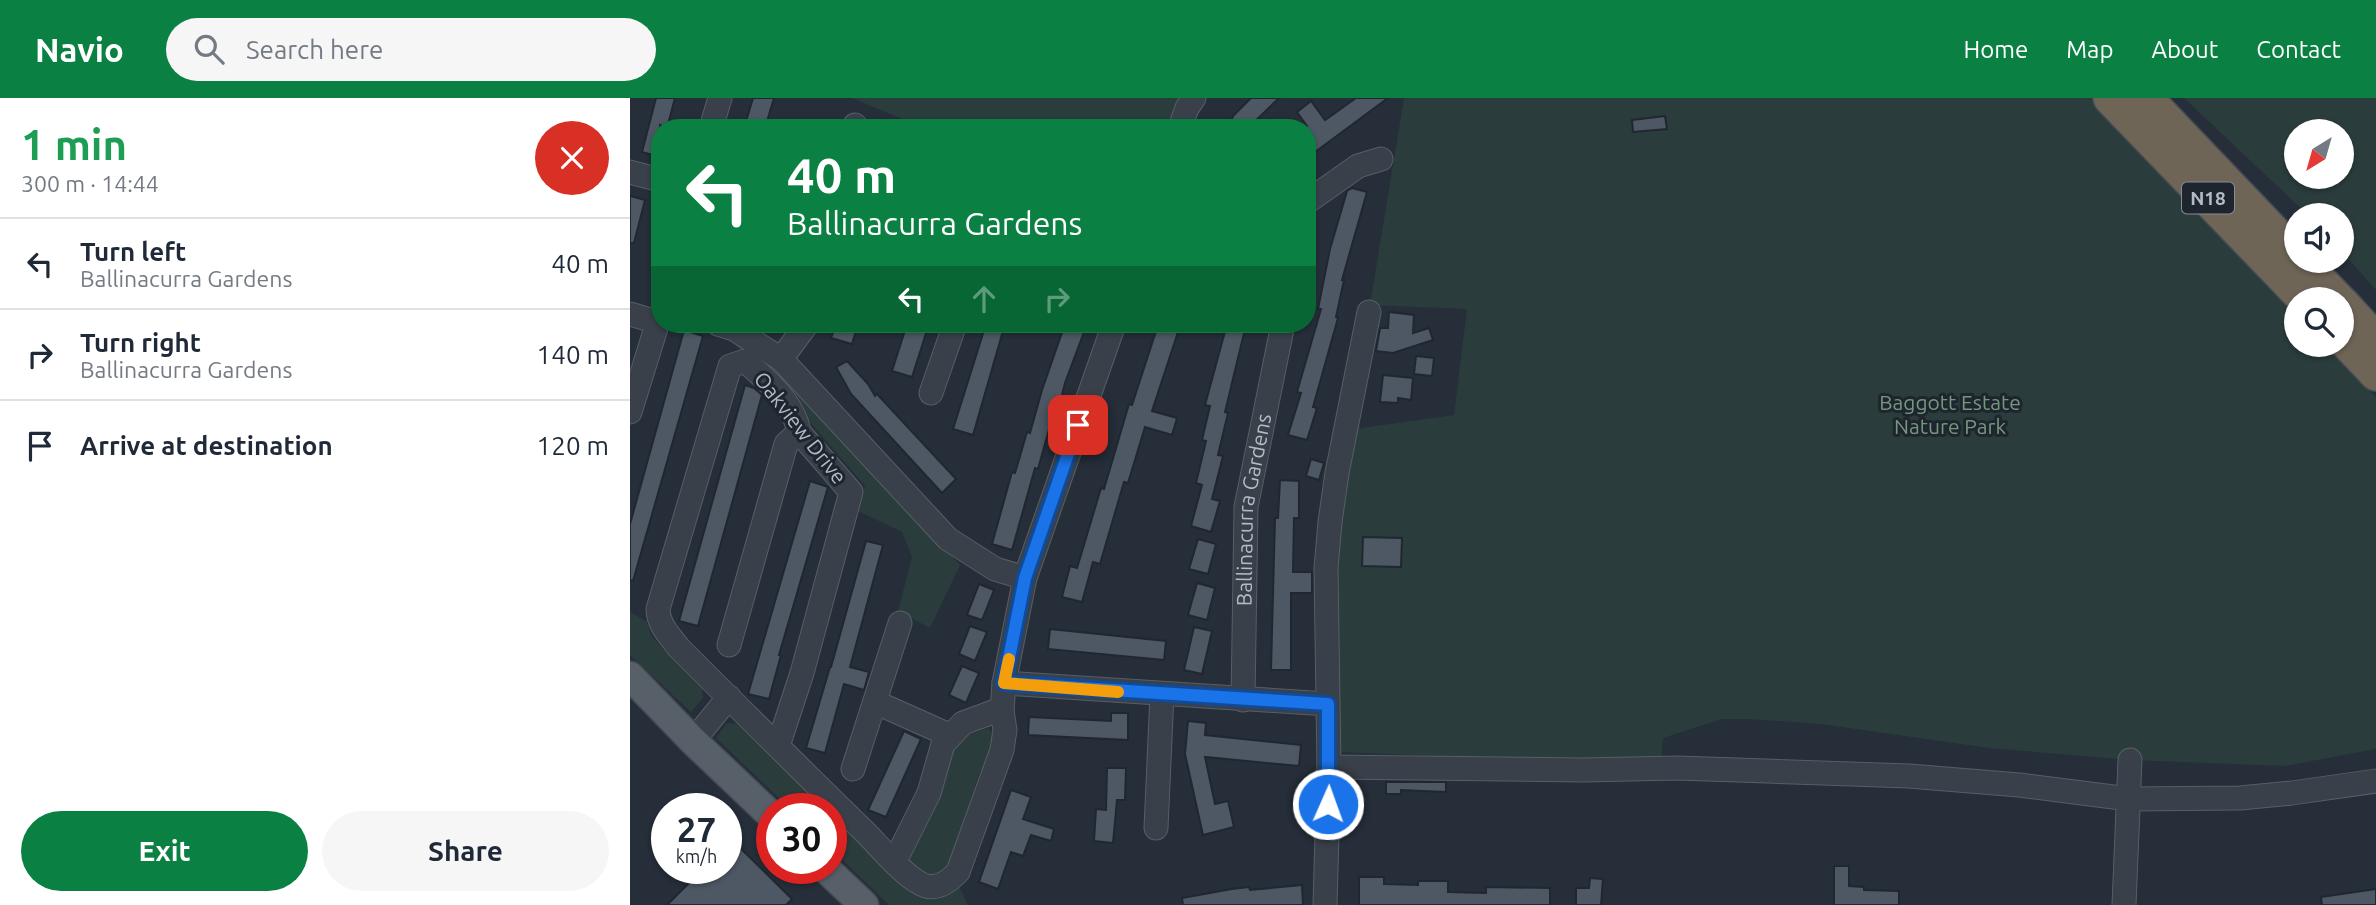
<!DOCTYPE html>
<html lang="en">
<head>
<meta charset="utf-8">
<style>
  :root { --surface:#fff; --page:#f6f6f7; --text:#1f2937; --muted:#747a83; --line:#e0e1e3; --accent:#0b8043 }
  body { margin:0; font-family:Ubuntu,sans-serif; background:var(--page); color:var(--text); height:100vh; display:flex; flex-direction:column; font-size:26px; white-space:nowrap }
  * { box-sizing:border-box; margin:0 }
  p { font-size:23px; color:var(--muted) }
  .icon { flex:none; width:38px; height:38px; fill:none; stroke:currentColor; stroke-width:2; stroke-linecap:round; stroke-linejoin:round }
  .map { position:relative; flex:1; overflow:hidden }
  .sheet { display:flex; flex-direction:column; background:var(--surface); width:630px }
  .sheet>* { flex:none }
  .banner { position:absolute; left:21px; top:21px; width:665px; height:214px; border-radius:28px; box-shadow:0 2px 5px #0004; background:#0b8043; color:#fff; overflow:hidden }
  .needle { width:46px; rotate:217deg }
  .buttons { position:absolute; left:1654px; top:21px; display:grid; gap:14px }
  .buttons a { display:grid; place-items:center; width:70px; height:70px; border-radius:50%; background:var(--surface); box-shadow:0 2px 5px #0004; font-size:35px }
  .speed { position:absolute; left:21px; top:695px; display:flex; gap:14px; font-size:35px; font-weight:700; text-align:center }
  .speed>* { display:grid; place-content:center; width:91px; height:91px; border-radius:50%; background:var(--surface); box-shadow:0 2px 5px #0004; line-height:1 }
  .speed small { font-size:18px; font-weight:400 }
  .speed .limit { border:10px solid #d22; background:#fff; color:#111 }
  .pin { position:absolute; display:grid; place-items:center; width:60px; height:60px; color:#fff; margin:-30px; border-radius:14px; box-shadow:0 4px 10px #0006 }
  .me { position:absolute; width:77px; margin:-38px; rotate:2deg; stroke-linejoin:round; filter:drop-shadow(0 0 5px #0008) }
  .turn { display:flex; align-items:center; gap:24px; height:147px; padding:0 21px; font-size:32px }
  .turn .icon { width:91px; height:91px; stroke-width:2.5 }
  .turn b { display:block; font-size:49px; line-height:60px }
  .lanes { display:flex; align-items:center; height:66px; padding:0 21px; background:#0003; justify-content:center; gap:35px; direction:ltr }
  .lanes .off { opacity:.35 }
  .round { display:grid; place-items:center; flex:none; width:74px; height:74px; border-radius:37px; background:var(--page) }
  .headline { display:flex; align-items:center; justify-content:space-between; height:119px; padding:0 21px }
  h1 { font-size:42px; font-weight:600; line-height:52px; color:#1e9e55 }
  .primary-button { display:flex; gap:14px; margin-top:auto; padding:14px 21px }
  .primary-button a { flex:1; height:80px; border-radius:42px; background:var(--accent); color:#fff; font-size:28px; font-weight:600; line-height:80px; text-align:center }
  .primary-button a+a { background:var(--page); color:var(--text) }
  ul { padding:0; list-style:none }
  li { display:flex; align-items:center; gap:21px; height:91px; padding:0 21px; border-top:2px solid var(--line) }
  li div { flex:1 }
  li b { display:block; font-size:26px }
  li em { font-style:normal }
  header { display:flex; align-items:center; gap:42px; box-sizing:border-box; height:98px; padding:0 35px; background:var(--accent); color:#fff }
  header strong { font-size:33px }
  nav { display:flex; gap:38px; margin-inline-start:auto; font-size:24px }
  .search { width:490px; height:63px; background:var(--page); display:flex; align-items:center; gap:18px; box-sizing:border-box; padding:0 24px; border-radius:38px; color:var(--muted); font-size:26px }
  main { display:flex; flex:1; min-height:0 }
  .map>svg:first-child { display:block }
</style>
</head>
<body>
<header>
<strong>Navio</strong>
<div class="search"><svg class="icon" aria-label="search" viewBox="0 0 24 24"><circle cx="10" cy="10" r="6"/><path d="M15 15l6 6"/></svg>Search here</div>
<nav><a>Home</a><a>Map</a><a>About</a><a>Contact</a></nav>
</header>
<main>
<section class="sheet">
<div class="headline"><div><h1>1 min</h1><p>300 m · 14:44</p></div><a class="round" style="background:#d93025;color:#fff"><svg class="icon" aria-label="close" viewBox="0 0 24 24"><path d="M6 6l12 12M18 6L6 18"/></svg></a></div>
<ul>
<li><svg class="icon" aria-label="left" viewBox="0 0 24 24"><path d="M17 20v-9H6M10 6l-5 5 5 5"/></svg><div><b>Turn left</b><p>Ballinacurra Gardens</p></div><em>40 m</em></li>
<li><svg class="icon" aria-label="right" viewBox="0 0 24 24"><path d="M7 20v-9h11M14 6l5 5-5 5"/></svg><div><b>Turn right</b><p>Ballinacurra Gardens</p></div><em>140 m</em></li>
<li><svg class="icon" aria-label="arrive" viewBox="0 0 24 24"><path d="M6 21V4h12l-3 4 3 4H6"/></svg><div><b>Arrive at destination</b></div><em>120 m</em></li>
</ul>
<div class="primary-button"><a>Exit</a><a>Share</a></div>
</section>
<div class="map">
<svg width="1746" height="807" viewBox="0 0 1746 807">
  <rect width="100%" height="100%" fill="#252e39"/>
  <g fill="#2a3c3c" fill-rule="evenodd">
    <polygon points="222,0 549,0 538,30 294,30"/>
    <polygon points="774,0 1464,0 1666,214 1666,247 1697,247 1746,299 1746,651 1655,668 1500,662 1359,650 1191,626 1119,621 1092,621 1033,640 1031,667 707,654 703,472 724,331 824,317 837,211 740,207"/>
    <path d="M 1554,0 L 1746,0 L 1746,192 L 1712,154 L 1712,117 L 1678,117 ZM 1666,33 L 1712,33 L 1712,79 L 1666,79 Z"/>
    <polygon points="98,235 142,269 330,467 300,530 268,513 282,459 272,434 228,413 235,388 143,281 97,240"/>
    <polygon points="0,514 16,523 22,539 72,591 73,600 61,614 0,557"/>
    <polygon points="97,625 107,626 197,710 159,710 86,640"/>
    <polygon points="358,630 364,636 364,654 349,676 319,768 315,777 297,781 277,761 319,659 330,640"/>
    <polygon points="201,715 283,791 328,786 338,807 259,807 201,751"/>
  </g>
  <g fill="#4e5864" stroke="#202730" stroke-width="2">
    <polygon points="26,0 45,0 37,30 30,27 30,59 12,54"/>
    <polygon points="123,0 144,0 135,30 114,30"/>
    <polygon points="621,0 649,0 618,30 599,30 603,18"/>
    <polygon points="726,0 758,0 677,60 677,28 667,14 681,3 695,22"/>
    <polygon points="1035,18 1037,31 1003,34 1002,22"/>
    <polygon points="722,90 737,94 712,182 714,182 706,219 708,220 683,309 687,310 677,342 658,337 671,295 667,294 691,211 688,211 700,151 717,93"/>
    <polygon points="0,98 15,102 4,145 0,145"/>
    <polygon points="759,214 784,217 783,235 799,230 803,242 763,255 746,253 750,230 758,230"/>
    <polygon points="206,226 228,226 222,246 201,240"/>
    <polygon points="277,226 299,226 282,279 262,273"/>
    <polygon points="356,226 375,226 343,337 323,331"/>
    <polygon points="435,226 457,226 435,285 424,329 420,328 408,371 405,370 382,452 362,446 382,374 385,375 397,334 400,335 412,292"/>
    <polygon points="597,226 615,231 595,314 598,315 588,357 593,358 582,401 590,403 581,434 561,428 572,387 566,385 576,343 572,342 580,308 575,307"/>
    <polygon points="528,227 548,234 522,313 547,320 542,337 515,329 498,385 494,384 470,466 463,464 452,504 432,499 440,468 447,470 471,390 474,391 499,306 502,307"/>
    <polygon points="54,232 73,238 3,483 0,482 0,426"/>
    <polygon points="786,258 804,260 802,278 784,276"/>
    <polygon points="217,263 238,286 245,298 247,296 326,381 312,395 221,296 206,269"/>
    <polygon points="753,277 783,280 781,302 768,300 768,305 750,304"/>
    <polygon points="115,287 124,290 132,297 68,528 49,523"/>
    <polygon points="681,361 694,365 689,382 676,378"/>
    <polygon points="650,382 669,383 669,420 664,420 663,474 682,474 682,495 661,495 661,572 641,572 645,420 648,420"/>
    <polygon points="180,383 198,389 149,557 151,557 139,601 118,596"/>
    <polygon points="733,439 772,440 771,469 732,468"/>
    <polygon points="568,441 586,446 578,476 559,471"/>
    <polygon points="236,443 253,447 220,569 239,574 234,592 214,586 195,655 176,650 200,569 201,569"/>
    <polygon points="567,485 585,490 577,522 558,517"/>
    <polygon points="349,486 364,492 352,522 337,517"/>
    <polygon points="340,528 357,534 345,563 329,556"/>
    <polygon points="564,529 582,533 572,576 554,572"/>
    <polygon points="420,531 536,543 534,562 418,551"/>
    <polygon points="332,568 349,575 336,605 319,597"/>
    <polygon points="481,615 498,615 498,642 398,637 399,619 481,623"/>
    <polygon points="558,623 576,625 575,637 671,647 669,668 575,659 585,706 598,703 604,729 573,737 555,656"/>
    <polygon points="274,633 291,641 256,719 238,712"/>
    <polygon points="477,670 496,670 495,702 487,702 483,745 464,743 466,711 476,712"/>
    <rect x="713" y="683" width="14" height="46"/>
    <polygon points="756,684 816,684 816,694 771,692 771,696 756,696"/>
    <polygon points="381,692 401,699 393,721 424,731 421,743 401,737 393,758 381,754 368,791 349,784"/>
    <polygon points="96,736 162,801 156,807 37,807 74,770 96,770"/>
    <polygon points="1204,768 1219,768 1219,788 1234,789 1234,792 1269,793 1269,807 1204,807"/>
    <polygon points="729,779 754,779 754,786 788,787 788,783 818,783 818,794 856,795 856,789 920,790 920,807 729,807"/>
    <polygon points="960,780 973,781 971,807 946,807 946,790 959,790"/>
    <polygon points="672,787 673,807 553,807 552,800 602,791 619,789 620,792"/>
    <polygon points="1746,791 1746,807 1692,807 1691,799"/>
  </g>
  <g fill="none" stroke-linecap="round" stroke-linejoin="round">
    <g stroke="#575e67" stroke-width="25">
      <g id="minor">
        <polyline points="81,30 90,0"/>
        <polyline points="224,30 225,27"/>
        <polyline points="550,30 557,10 564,0"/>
        <polyline points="0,74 30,82"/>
        <polyline points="677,104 728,68 751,61"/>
        <polyline points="0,216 27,224"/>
        <polyline points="88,226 104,231 151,261"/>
        <polyline points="177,226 151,261 318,441 365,471 395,480"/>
        <polyline points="301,295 325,226"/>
        <polyline points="0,314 30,217"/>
        <polyline points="99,547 156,346 169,334"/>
        <polyline points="374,585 698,606 699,669 695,807"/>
        <path id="s1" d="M 613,602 L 616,409 L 653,226"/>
        <polyline points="245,604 319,637"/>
        <polyline points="698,606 696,470 700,424 707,375 739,214"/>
        <polyline points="63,643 99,599"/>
        <path d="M 148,648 L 172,575 L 221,394 L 169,334 C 164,305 136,281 115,263 L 100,268 L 28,511 C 28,527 40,538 49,550 C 111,612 173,674 236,735 C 250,749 277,782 296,788 C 309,791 319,783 328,774 L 372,652 L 375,632 L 372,613 L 374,585 L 395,480 L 484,226"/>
        <polyline points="699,669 954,672 1047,670 1137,673 1279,678 1389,687 1499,701 1610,700 1662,695 1746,683"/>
        <polyline points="223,671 270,525"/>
        <polyline points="526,730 532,596"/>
        <polyline points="265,763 299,695 313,646 333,625 363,614 372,613"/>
        <polyline points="1494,807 1500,662"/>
      </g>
    </g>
    <g stroke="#424952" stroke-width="31">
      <g id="major">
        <polyline points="0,578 63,643 142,718"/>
        <polyline points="195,770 234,807"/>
      </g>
    </g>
    <g stroke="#444b54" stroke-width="36">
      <g id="highway">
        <polyline points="1480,0 1674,201"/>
        <polyline points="1516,0 1666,157"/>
        <polyline points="1671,163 1708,201"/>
        <polyline points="1712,205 1746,242"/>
        <polyline points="1712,240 1746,276"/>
      </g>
    </g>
    <use href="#minor" stroke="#394049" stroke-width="23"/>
    <use href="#major" stroke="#575f69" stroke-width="28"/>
    <use href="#highway" stroke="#6e6557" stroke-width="33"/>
  </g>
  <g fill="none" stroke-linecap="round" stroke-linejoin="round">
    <g stroke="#114b97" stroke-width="18">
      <polyline id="route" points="448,327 395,480 374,585 698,606 698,706"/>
    </g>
    <use href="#route" stroke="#1a73e8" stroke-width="12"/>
    <polyline stroke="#f59e0b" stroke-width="12" points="379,561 374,585 488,594"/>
  </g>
  <g text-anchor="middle" stroke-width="6" stroke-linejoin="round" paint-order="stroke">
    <rect fill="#1e252e" stroke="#878e98" stroke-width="2" x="1552" y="84.5" width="52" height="31" rx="5"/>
    <g font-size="19" font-weight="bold" fill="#b4bbc5">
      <text x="1578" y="107">N18</text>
    </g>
    <g font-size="21" fill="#75987d" stroke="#1e252e">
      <text x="1320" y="312">Baggott Estate<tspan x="1320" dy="24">Nature Park</tspan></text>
    </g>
    <g font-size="21" fill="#b4bbc5" stroke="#1e252e">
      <text transform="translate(170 330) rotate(52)" y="7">Oakview Drive</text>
      <text dy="7" stroke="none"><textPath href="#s1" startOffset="191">Ballinacurra Gardens</textPath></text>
    </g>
  </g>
</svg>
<div class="buttons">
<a><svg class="needle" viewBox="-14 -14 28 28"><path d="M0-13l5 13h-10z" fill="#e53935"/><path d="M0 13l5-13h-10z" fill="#747a83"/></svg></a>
<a><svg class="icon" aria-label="sound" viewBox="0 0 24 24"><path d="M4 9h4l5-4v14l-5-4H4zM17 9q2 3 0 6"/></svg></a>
<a><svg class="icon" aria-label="search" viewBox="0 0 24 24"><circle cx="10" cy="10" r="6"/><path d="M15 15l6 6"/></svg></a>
</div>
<div class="speed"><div>27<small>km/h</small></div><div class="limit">30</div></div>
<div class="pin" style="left:448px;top:327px;background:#d93025"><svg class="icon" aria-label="arrive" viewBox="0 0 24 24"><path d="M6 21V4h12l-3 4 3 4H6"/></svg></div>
<svg class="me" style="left:698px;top:706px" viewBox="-20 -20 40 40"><circle r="17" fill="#1a73e8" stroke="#fff" stroke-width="3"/><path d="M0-11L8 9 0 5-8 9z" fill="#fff"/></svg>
<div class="banner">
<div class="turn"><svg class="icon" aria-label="left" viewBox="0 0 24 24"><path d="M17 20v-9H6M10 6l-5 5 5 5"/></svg><div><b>40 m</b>Ballinacurra Gardens</div></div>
<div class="lanes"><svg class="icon" aria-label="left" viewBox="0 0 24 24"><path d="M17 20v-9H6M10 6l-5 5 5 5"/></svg><svg class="icon off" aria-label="ahead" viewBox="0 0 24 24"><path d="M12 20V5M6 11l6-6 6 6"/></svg><svg class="icon off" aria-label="right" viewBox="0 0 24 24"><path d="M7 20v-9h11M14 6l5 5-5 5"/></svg></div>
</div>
</div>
</main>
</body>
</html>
